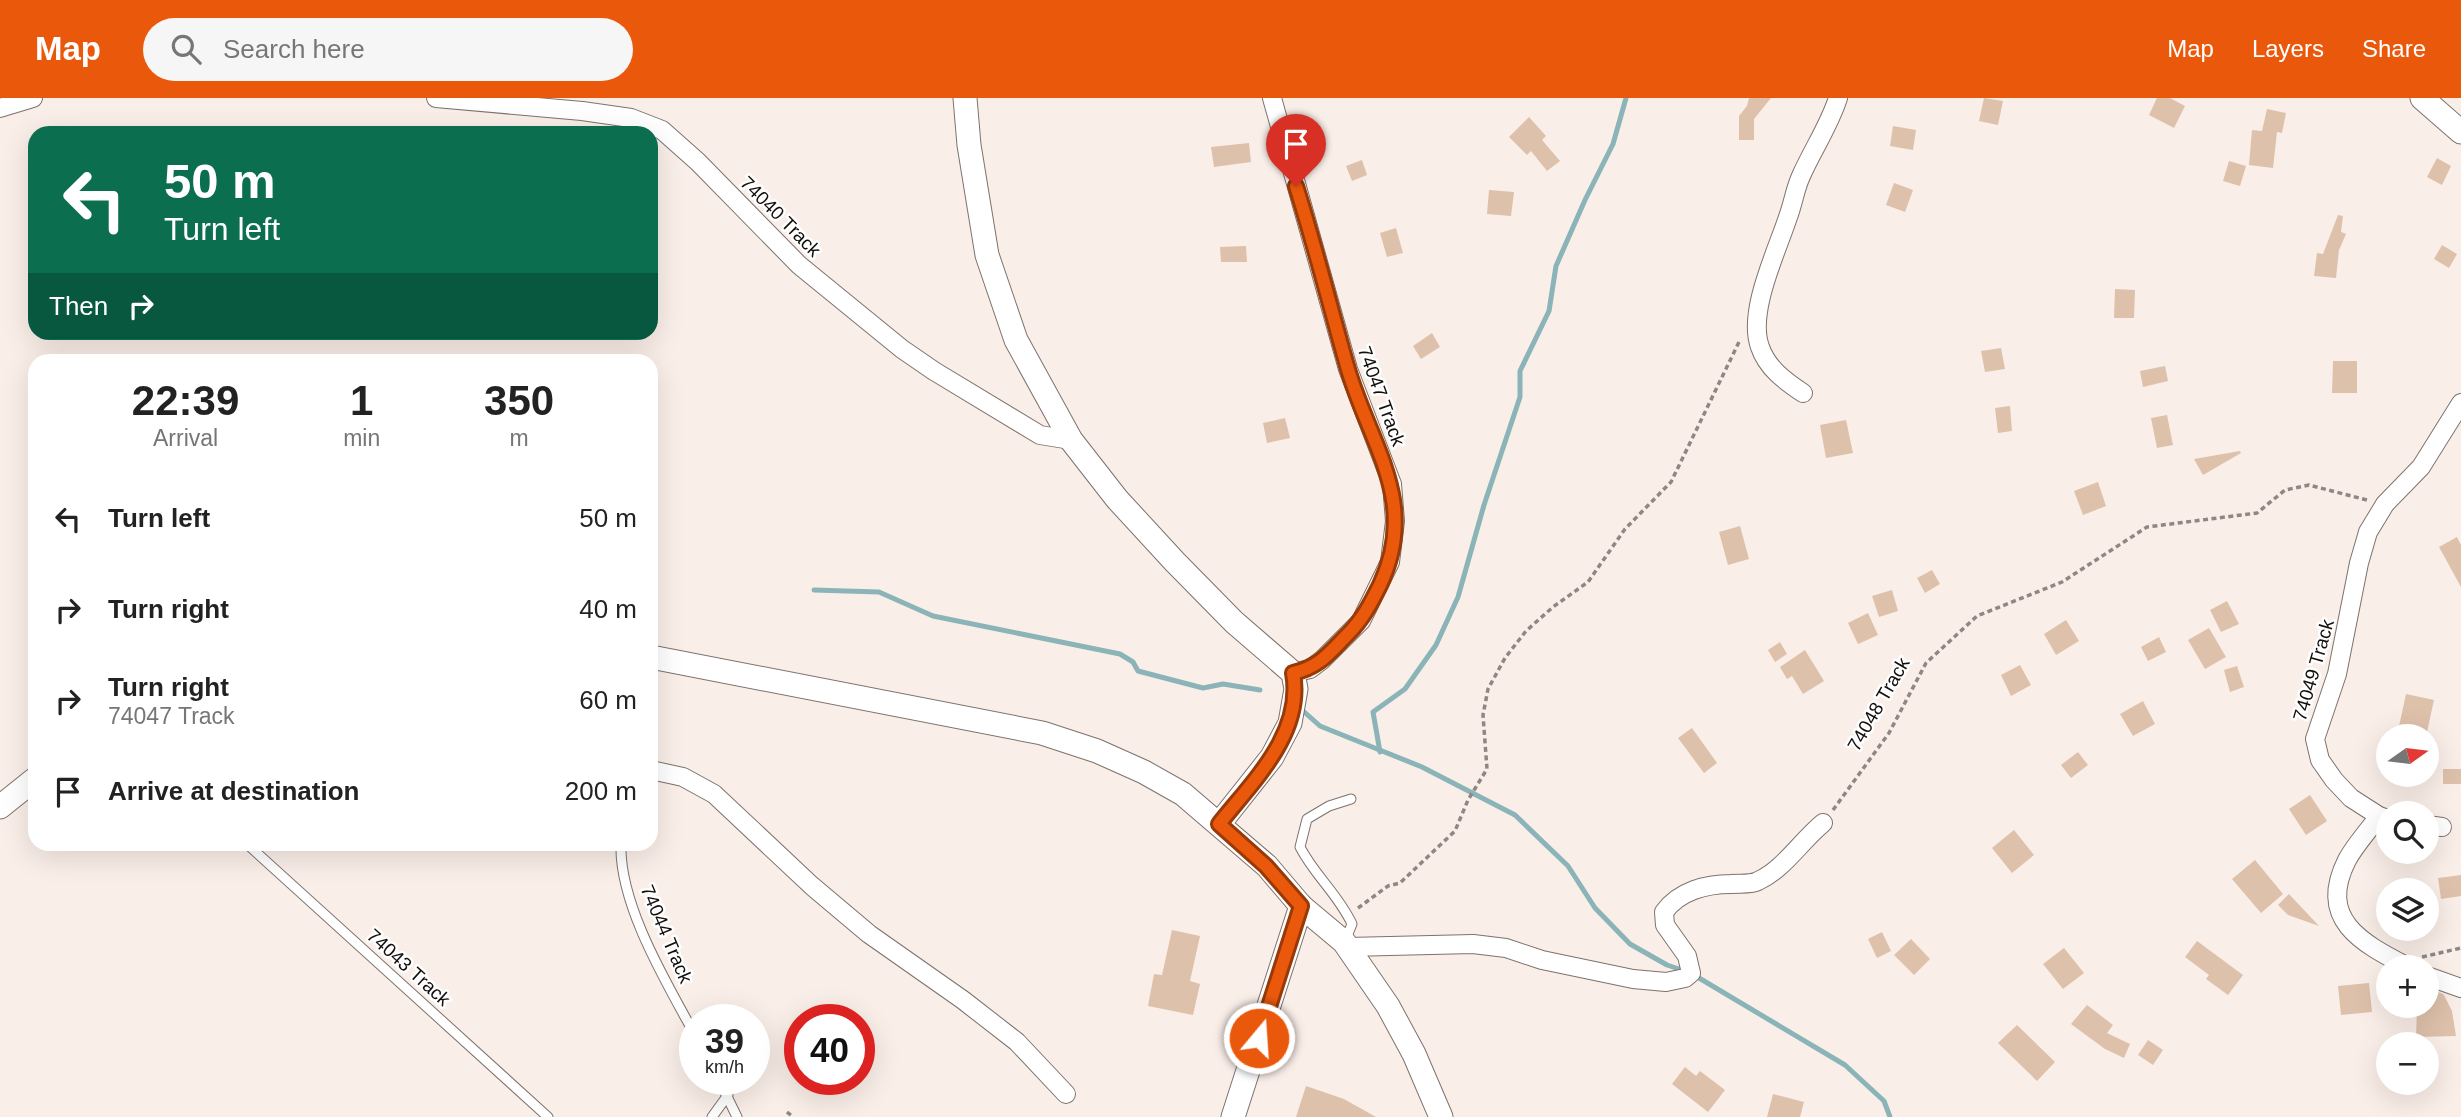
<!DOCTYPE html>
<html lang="en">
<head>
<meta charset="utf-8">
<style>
  :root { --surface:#fff; --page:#f6f6f6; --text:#222; --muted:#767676; --accent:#ea580c }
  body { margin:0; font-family:Helvetica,sans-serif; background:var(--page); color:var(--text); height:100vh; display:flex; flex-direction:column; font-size:26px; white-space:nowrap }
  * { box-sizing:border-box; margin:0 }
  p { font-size:23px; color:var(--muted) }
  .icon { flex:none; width:38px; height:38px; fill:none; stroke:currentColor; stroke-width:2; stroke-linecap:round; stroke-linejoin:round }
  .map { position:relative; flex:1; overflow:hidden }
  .side { position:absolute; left:28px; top:256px; width:630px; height:497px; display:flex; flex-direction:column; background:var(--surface); border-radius:21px; box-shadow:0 7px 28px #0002 }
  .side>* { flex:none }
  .top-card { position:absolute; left:28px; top:28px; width:630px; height:214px; border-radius:21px; box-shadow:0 7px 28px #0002; background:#0b6e4f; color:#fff; overflow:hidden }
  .needle { width:46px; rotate:76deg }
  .buttons { position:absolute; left:2376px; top:626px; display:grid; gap:14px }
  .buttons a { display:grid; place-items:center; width:63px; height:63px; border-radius:50%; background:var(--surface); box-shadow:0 7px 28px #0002; font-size:35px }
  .speed { position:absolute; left:679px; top:906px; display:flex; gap:14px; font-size:35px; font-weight:700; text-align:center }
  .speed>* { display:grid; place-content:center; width:91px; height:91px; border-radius:50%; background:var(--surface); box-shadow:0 7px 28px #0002; line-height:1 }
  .speed small { font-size:18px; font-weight:400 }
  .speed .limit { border:10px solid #d22; background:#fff; color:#111 }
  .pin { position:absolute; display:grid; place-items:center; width:60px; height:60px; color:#fff; margin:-72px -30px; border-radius:50% 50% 50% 0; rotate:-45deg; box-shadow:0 0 7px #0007 }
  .pin .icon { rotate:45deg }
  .me { position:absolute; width:77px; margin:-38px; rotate:18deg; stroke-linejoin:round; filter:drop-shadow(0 0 5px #0008) }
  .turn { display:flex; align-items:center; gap:24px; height:147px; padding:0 21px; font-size:32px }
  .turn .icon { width:91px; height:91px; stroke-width:2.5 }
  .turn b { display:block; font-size:49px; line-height:60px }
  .then { display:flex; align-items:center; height:66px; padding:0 21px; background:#0003; gap:14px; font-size:26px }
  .eta { display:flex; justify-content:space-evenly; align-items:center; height:119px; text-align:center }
  .eta b { font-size:42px; font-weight:800; line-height:49px }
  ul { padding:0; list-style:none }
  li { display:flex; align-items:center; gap:21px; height:91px; padding:0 21px }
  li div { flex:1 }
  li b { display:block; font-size:26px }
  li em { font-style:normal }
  header { display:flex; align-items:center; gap:42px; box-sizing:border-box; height:98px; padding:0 35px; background:var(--accent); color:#fff }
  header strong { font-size:33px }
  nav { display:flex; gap:38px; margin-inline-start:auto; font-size:24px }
  .search { width:490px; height:63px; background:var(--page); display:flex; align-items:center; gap:18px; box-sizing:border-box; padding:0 24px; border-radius:38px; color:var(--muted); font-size:26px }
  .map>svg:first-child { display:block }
</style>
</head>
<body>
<header>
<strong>Map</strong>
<div class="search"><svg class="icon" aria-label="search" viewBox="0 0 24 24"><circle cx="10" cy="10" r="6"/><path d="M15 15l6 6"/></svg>Search here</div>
<nav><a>Map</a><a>Layers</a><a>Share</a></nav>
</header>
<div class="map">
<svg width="2461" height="1019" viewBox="0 0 2461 1019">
  <rect width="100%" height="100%" fill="#faeee8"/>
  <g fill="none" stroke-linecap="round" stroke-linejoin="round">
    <g stroke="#8ab4b7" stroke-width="5">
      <polyline points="814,492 879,494 933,518 1120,556 1133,564 1138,573 1203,590 1223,586 1260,592"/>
      <polyline points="1302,612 1320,628 1422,669 1515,717 1568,768 1595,810 1630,846 1667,867 1685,873"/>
      <polyline points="1380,654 1373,614 1405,591 1436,547 1458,499 1484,407 1520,299 1520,273 1549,213 1556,168 1585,102 1613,46 1626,0"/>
      <polyline points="1694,877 1845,967 1884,1003 1890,1019"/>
    </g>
  </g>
  <g fill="#dec1ab">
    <polygon points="1749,0 1771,0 1754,21 1754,42 1739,42 1739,18 1747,8"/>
    <polygon points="1984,0 2003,3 1998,27 1979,23"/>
    <polygon points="2157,0 2170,0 2185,8 2174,30 2149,17"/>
    <polygon points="2267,11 2286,15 2282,35 2277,34 2273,70 2249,67 2252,32 2262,33"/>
    <polygon points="1529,19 1546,38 1542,42 1560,63 1547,73 1531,53 1527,57 1509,39"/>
    <polygon points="1893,28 1916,32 1913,52 1890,48"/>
    <polygon points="1249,45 1251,64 1214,69 1211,49"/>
    <polygon points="2437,60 2451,68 2442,87 2427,79"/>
    <polygon points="1362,62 1367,77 1352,83 1346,68"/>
    <polygon points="2229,63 2246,68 2240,88 2223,83"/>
    <polygon points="1894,85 1913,92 1905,114 1886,107"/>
    <polygon points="1489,92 1514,94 1511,118 1487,116"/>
    <polygon points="2338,117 2343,118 2341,134 2346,136 2339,152 2336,180 2314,178 2317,155 2323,156"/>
    <polygon points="1396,130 1403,155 1387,159 1380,135"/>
    <polygon points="2442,147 2457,156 2449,170 2434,161"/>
    <polygon points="1246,148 1247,164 1221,164 1220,149"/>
    <polygon points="2115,191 2135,192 2134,220 2114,220"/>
    <polygon points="1432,235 1440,249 1421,261 1413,248"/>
    <polygon points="2001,250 2005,271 1985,274 1981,253"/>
    <polygon points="2333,263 2357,263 2357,295 2332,295"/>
    <polygon points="2165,268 2168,283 2143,289 2140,273"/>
    <polygon points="2010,308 2012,333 1998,335 1995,310"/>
    <polygon points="2167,317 2173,347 2157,350 2151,320"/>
    <polygon points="1285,320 1290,340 1267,345 1263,325"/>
    <polygon points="1846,322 1853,355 1826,360 1820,327"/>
    <polygon points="2240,353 2241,355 2203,377 2194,361"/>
    <polygon points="2098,384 2106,408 2083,417 2074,393"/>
    <polygon points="1740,428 1749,461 1728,467 1719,434"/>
    <polygon points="2457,439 2461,447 2461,489 2439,449"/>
    <polygon points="1932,472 1940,486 1925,495 1917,480"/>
    <polygon points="1892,492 1898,513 1879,519 1872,498"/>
    <polygon points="2227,503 2239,526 2221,534 2210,512"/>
    <polygon points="1868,515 1878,537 1858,546 1848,525"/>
    <polygon points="2066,522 2079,543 2056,557 2044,536"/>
    <polygon points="2209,530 2226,559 2205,571 2188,542"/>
    <polygon points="2159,539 2166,554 2148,563 2141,549"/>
    <polygon points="1780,544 1787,556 1775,564 1768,552"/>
    <polygon points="1805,552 1824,583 1803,596 1792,578 1787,581 1780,569"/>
    <polygon points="2020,567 2031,587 2011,598 2001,577"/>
    <polygon points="2237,568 2244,589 2230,594 2224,572"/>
    <polygon points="2406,596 2434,602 2427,634 2399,628"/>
    <polygon points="2143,603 2155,626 2133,638 2120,616"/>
    <polygon points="1692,630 1717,665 1704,675 1678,640"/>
    <polygon points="2078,654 2088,667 2071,680 2061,667"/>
    <rect x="2443" y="671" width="18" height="15"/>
    <polygon points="2310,697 2327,723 2306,737 2289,711"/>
    <polygon points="2014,732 2034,757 2012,775 1992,750"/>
    <polygon points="2255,762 2283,796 2261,815 2232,781"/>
    <polygon points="2461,777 2461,798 2441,801 2438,780"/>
    <polygon points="2289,796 2319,828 2288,817 2278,807"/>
    <polygon points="1172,832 1200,838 1190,883 1200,886 1193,917 1148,908 1154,876 1162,877"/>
    <polygon points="1882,834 1891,853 1877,860 1868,841"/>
    <polygon points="1911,841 1930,861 1914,877 1894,857"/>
    <polygon points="2197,843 2243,877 2228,897 2206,881 2209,877 2185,859"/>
    <polygon points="2064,850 2084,875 2063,891 2043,866"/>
    <polygon points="2369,885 2372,914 2341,917 2338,888"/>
    <polygon points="2431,891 2443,896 2445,899 2452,913 2456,938 2416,939 2417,909 2432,909"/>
    <polygon points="2087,907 2113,927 2107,935 2130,946 2124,960 2105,951 2071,926"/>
    <polygon points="2017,927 2055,964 2037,983 1998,945"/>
    <polygon points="2148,942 2163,952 2153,967 2138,957"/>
    <polygon points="1685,969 1696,978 1700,973 1725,992 1708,1014 1672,986"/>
    <polygon points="1306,988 1344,1001 1376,1019 1296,1019"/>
    <polygon points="1773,996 1804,1004 1800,1019 1767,1019"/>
  </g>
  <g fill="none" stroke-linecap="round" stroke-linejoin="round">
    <g stroke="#7d726d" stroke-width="11">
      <g id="service">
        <polyline points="651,590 652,561"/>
        <polyline points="247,746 548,1019"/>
        <path d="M 621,746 C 619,806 666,884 695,937"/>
        <path d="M 1345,843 L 1352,826 C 1338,796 1315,778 1300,749 L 1307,721 L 1329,708 L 1351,701"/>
        <polyline points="719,982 737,1019"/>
        <polyline points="712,1019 728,997"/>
      </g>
    </g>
    <g stroke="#7d726d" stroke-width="20">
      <g id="minor">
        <polyline points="436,0 582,13 631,20 662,32 698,64 799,167 902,251 934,273 1040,337 1071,342"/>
        <polyline points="1272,0 1348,271 1392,386 1395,423 1390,464 1361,523 1322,562 1310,571 1293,575"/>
        <polyline points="0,10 33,0"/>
        <path d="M 1803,295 C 1785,283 1767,270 1760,249 C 1747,214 1777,153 1788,119 C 1793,106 1795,91 1801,78 C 1813,51 1829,28 1838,0"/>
        <polyline points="651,672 683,679 714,696 812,788 869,836 963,902 1017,944 1066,996"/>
        <path d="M 2379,718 C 2369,732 2355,747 2347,762 C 2316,823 2364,846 2410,870"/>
        <polyline points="2389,721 2379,718 2351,700 2334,682 2320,662 2315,641 2337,576 2359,465 2368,434 2385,406 2421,369 2461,305"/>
        <polyline points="2427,727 2442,729"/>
        <path d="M 1348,849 L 1473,846 L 1506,850 L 1542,862 L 1633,881 L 1666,884 L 1685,880 L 1691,875 L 1687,858 L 1665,827 L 1664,814 C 1679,793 1706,786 1731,786 C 1740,785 1751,787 1758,783 C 1784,771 1801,743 1823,725"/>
        <polyline points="2427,878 2461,890"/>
      </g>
    </g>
    <g stroke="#7d726d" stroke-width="25">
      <g id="tertiary">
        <polyline points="965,0 969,47 987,157 1016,242 1071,342 1117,401 1175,464 1234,524 1293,575 1296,591 1290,625 1272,659 1219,726"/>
        <polyline points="2422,0 2461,34"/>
        <polyline points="651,559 1042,635 1097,653 1144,674 1183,696 1267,768 1301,808 1344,844 1388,908 1414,956 1441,1019"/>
        <polyline points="0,709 35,681"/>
        <polyline points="1233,1019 1301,808"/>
      </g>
    </g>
    <g stroke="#8f8783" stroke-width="3.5" stroke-dasharray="5 3.5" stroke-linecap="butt">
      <polyline points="1833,712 1889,635 1926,565 1977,518 2062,484 2147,429 2257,415 2285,392 2309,387 2367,402"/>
      <polyline points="1358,810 1388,788 1400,785 1455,733 1468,702 1487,671 1483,617 1488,591 1505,560 1526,533 1553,509 1588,484 1625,431 1671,384 1740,242"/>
      <polyline points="2422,859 2461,850"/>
      <polyline points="787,1014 793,1019"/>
    </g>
    <use href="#service" stroke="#fff" stroke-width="9"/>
    <use href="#minor" stroke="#fff" stroke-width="18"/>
    <use href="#tertiary" stroke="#fff" stroke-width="23"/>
  </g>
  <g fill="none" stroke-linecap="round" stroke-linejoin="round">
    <g stroke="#983908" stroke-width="18">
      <path id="route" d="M 1259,940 L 1301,808 L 1266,768 L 1219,726 C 1253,683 1304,635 1293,575 C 1320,569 1330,554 1348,536 C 1363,521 1371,505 1380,487 C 1420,403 1369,346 1347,268 C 1330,208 1315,148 1296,88"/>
    </g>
    <use href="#route" stroke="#ea580c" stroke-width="12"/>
  </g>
  <g text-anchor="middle" stroke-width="5" stroke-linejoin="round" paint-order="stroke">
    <g font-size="19" fill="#120e0c" stroke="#fefefe">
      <text transform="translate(781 118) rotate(45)" y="7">74040 Track</text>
      <text transform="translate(1382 298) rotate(70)" y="7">74047 Track</text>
      <text transform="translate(2313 572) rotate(-74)" y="7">74049 Track</text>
      <text transform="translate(1878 606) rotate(-60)" y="7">74048 Track</text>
      <text transform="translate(667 836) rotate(67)" y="7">74044 Track</text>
      <text transform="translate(409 869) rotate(42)" y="7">74043 Track</text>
    </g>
  </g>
</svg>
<div class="buttons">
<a><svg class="needle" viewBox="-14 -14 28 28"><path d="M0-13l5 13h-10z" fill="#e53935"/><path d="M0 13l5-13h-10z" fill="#767676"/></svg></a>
<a><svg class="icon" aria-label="search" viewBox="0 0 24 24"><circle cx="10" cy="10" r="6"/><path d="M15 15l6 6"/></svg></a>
<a><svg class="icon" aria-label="layers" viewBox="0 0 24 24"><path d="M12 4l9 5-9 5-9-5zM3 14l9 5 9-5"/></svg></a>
<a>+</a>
<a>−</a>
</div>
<div class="speed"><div>39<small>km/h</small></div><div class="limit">40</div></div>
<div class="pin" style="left:1296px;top:88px;background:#d93025"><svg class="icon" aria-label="arrive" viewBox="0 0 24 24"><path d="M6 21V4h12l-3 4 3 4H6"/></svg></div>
<svg class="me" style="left:1259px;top:940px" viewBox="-20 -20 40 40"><circle r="17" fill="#ea580c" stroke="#fff" stroke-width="3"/><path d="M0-11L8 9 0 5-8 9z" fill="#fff"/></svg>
<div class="top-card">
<div class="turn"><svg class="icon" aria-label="left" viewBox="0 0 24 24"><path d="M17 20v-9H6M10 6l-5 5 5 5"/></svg><div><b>50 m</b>Turn left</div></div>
<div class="then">Then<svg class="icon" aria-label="right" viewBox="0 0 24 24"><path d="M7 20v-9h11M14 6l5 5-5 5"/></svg></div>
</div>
<section class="side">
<div class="eta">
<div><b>22:39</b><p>Arrival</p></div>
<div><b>1</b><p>min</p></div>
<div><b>350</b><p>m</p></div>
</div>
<ul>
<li><svg class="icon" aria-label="left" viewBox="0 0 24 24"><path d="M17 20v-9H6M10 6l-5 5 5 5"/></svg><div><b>Turn left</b></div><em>50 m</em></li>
<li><svg class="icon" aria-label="right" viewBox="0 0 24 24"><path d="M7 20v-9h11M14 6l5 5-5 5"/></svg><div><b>Turn right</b></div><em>40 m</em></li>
<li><svg class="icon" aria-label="right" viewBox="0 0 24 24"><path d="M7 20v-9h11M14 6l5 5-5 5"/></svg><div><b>Turn right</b><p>74047 Track</p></div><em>60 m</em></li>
<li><svg class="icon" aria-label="arrive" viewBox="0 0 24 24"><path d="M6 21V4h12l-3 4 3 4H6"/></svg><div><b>Arrive at destination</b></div><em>200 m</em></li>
</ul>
</section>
</div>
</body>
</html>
